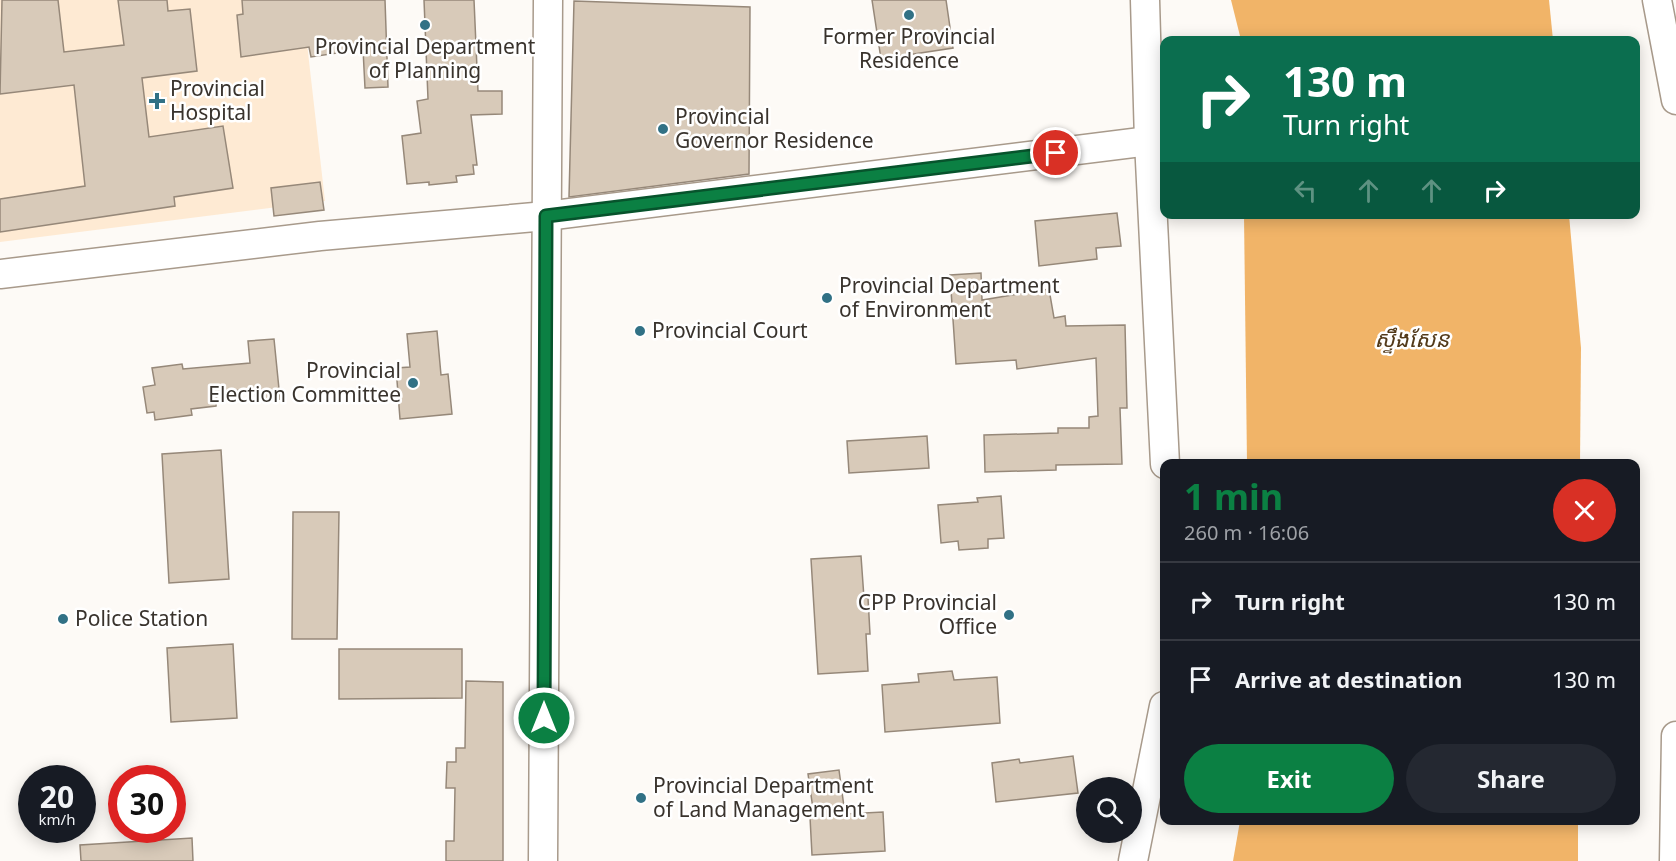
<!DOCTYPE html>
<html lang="en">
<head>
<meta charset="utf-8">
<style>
  :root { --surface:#171b24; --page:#242831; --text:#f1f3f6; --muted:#9ea1a6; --line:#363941; --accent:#0b8043 }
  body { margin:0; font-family:"Noto Sans","Noto Sans Khmer",sans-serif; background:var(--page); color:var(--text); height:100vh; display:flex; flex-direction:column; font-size:22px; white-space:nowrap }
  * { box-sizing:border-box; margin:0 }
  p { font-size:20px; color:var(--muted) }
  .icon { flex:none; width:33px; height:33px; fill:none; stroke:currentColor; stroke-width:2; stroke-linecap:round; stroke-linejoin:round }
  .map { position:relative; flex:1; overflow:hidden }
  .drawer { position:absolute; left:1160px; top:459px; width:480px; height:366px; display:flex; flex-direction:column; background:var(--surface); border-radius:12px; box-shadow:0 3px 15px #0003 }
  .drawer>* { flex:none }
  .top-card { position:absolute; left:1160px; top:36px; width:480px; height:183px; border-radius:12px; box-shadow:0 3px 15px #0003; background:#0b6e4f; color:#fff; overflow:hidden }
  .buttons { position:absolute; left:1076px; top:777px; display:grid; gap:12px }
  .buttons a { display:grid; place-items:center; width:66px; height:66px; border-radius:50%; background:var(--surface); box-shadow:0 3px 15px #0003; font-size:30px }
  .speed { position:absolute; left:18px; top:765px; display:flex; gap:12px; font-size:30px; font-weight:700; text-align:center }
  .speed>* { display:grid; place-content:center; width:78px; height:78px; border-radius:50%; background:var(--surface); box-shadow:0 3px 15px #0003; line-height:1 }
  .speed small { font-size:15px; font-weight:400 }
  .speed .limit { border:9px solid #d22; background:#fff; color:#111 }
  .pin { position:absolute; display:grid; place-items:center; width:51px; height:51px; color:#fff; margin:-26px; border:3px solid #fff; border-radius:50%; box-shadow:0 2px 6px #0007 }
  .me { position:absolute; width:66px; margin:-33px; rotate:0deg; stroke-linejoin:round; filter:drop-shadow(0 0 4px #0008) }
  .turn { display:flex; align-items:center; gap:21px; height:126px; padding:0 24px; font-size:27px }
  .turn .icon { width:78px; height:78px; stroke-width:2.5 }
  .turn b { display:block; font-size:42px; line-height:51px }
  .lanes { display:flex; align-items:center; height:57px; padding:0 24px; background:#0003; justify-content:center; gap:30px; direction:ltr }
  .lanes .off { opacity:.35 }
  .round { display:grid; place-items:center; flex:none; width:63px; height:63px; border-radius:32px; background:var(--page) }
  .summary { display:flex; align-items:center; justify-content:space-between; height:102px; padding:0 24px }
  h1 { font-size:36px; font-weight:700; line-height:45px; color:var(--accent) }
  .primary-button { display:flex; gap:12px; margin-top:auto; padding:12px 24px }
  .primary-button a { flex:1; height:69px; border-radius:36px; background:var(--accent); color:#fff; font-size:24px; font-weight:700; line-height:69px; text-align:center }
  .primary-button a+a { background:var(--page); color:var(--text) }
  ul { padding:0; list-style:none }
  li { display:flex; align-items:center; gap:18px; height:78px; padding:0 24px; border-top:2px solid var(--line) }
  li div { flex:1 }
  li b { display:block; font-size:22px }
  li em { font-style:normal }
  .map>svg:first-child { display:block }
</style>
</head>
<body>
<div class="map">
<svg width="1676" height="861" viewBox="0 0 1676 861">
  <rect width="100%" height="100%" fill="#fdfaf6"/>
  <polygon fill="#feead3" points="0,0 302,0 325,201 0,242"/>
  <g fill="#f1b468">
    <polygon points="1231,0 1549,0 1553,40 1241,40"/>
    <polygon points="1244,215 1569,215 1581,348 1580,463 1247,463"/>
    <polygon points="1240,821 1578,821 1578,861 1233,861"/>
  </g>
  <g fill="#d8cab9" stroke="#968879" stroke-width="1.5">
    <polygon points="2,0 58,0 64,52 124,45 118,0 167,0 168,11 190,9 197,71 142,78 149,137 223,126 233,188 174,197 175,206 0,232 0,199 85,186 74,85 0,94"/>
    <polygon points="242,0 385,0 388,87 365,88 363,49 311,57 309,47 241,57 237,15 243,14"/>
    <polygon points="424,0 474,0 478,91 502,91 502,114 471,115 477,165 473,165 474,174 456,176 457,182 429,185 429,182 407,184 402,136 421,133 417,101 428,99"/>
    <polygon points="872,0 946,0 953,48 881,59"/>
    <polygon points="574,1 750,7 749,174 569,197"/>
    <polygon points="320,182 324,210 274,216 271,188"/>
    <polygon points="1117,213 1121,246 1096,248 1097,259 1039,266 1035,221"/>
    <polygon points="981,273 982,300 1049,289 1054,318 1065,316 1066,326 1125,325 1127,408 1120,408 1122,464 1056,465 1056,470 985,472 984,435 1058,433 1058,428 1089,428 1089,417 1098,416 1096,358 1017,369 1016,360 956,364 950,275"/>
    <polygon points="437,331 441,375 448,374 452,414 400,419 396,368 410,367 407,334"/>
    <polygon points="274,339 280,399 256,401 255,389 217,392 216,406 191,409 192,415 155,420 154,412 147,413 143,387 155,385 152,368 182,364 183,369 250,363 248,341"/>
    <polygon points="927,436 929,468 849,473 847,441"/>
    <polygon points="221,450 229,579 169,583 162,454"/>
    <polygon points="1001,496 1004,538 988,539 988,548 959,550 958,541 941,543 938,505 978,502 977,498"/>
    <polygon points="293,512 339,512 337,639 292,639"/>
    <polygon points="861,556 864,598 868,598 870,634 866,634 868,671 818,674 811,559"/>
    <polygon points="233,644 237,718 171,722 167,648"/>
    <polygon points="339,649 462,649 462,698 339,699"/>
    <polygon points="952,671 954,680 997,677 1000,723 885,732 882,685 919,682 918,674"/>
    <polygon points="466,681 503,682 503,861 446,861 446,841 454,841 455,788 446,788 447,762 456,762 456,748 465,748"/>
    <polygon points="1073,756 1078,793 996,802 992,763 1019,759 1020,763"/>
    <polygon points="839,770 845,814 883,812 885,851 812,855 810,817 814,816 808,774"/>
    <polygon points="192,838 193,861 81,861 80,845"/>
  </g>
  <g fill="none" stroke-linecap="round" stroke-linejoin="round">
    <g stroke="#a89a8b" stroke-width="31">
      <g id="minor">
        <polyline points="1145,0 1149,141 1165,464"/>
        <polyline points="1657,0 1676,100"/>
        <polyline points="0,274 320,236 546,216 1149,141"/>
        <polyline points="543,861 548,0"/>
        <polyline points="1133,861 1164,706"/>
        <polyline points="1674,861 1676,736"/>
      </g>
    </g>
    <use href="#minor" stroke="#fff" stroke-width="28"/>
  </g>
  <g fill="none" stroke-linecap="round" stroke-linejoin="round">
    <g stroke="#07532c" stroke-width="15">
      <polyline id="route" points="544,718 546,216 1056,153"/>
    </g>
    <use href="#route" stroke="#0b8043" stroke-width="10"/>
  </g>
  <g fill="#317185" stroke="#fff" stroke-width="2">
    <circle cx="909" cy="15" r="6"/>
    <circle cx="425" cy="25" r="6"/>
    <path d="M154 92h6v6h6v6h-6v6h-6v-6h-6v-6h6z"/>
    <circle cx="663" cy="129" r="6"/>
    <circle cx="827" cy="298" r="6"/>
    <circle cx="640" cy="331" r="6"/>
    <circle cx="413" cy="383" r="6"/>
    <circle cx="1009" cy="615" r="6"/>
    <circle cx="63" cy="619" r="6"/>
    <circle cx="641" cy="798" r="6"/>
  </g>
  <g text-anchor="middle" stroke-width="5" stroke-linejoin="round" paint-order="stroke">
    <g font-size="21" fill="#39332d" stroke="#fff" text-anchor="start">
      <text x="909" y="44" text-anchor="middle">Former Provincial<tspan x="909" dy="24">Residence</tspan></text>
      <text x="425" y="54" text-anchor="middle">Provincial Department<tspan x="425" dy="24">of Planning</tspan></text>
      <text x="170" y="96">Provincial<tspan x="170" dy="24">Hospital</tspan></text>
      <text x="675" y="124">Provincial<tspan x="675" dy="24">Governor Residence</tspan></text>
      <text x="839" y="293">Provincial Department<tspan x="839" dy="24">of Environment</tspan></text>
      <text x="652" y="338">Provincial Court</text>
      <text x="401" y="378" text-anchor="end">Provincial<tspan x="401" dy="24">Election Committee</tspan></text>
      <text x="997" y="610" text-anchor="end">CPP Provincial<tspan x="997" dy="24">Office</tspan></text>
      <text x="75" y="626">Police Station</text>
      <text x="653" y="793">Provincial Department<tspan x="653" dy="24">of Land Management</tspan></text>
    </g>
    <g font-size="22" font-style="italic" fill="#533a1a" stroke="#fff">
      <text x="1412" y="347">ស្ទឹងសែន</text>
    </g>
  </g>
</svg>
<div class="buttons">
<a><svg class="icon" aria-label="search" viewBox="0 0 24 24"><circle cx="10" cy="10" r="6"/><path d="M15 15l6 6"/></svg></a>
</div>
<div class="speed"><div>20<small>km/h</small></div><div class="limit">30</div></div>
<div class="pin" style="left:1056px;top:153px;background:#d93025"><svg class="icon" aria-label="arrive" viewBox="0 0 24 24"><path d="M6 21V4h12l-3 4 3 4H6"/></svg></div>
<svg class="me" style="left:544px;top:718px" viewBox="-20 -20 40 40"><circle r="17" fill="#0b8043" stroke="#fff" stroke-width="3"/><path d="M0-11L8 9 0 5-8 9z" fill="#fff"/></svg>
<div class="top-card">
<div class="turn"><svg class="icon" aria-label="right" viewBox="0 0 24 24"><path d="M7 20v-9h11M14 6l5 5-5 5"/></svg><div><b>130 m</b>Turn right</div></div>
<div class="lanes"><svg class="icon off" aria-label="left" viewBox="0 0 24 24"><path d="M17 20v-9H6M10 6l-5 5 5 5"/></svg><svg class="icon off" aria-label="ahead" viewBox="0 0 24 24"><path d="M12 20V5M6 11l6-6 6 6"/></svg><svg class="icon off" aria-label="ahead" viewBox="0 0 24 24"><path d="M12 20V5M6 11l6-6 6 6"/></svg><svg class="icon" aria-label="right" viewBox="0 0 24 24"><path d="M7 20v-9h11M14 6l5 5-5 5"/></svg></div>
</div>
<section class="drawer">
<div class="summary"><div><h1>1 min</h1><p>260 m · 16:06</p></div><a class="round" style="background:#d93025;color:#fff"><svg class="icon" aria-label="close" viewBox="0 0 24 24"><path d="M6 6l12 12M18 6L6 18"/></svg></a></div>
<ul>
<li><svg class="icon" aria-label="right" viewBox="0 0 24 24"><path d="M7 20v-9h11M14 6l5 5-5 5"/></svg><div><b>Turn right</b></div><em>130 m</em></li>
<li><svg class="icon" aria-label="arrive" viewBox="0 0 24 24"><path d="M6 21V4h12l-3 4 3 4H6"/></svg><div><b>Arrive at destination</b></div><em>130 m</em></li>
</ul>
<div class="primary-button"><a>Exit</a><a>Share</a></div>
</section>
</div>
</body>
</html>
